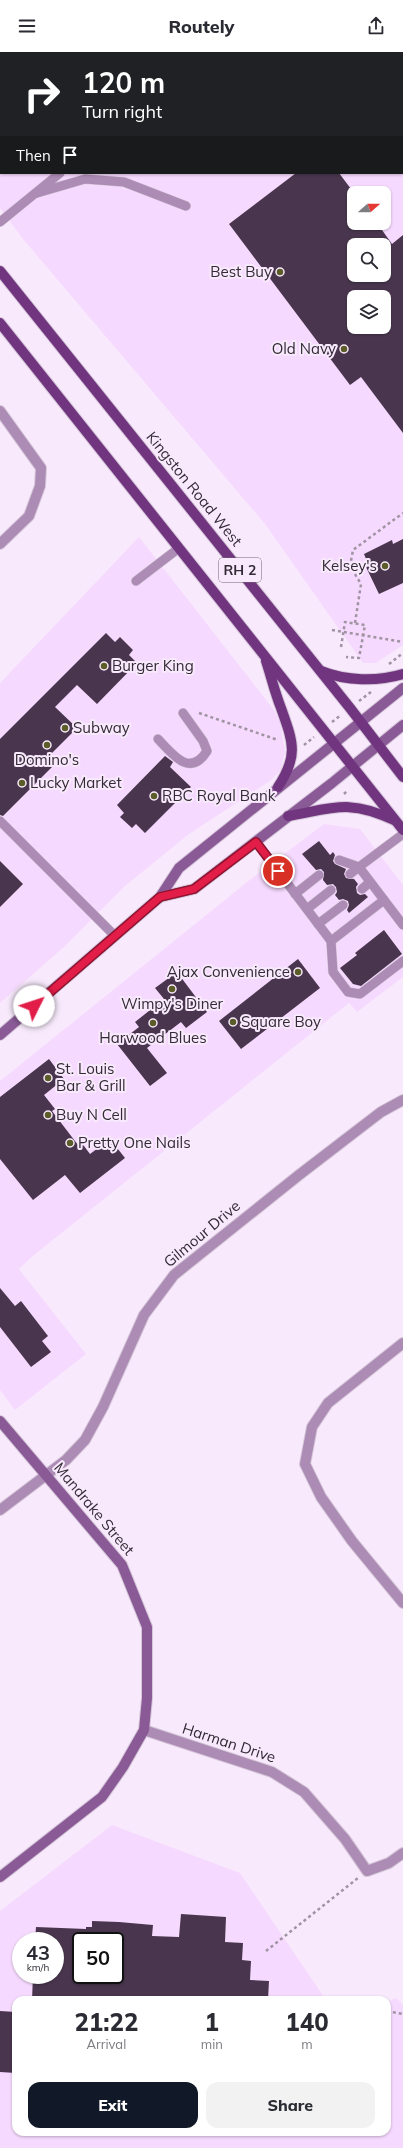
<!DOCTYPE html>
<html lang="en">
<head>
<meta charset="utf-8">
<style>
  :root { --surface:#fff; --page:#f2f2f3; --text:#2b2b33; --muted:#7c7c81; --accent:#111827 }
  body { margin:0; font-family:Mulish,sans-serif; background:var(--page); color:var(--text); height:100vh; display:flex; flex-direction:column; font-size:15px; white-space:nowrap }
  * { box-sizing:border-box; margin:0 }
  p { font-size:13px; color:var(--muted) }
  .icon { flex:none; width:22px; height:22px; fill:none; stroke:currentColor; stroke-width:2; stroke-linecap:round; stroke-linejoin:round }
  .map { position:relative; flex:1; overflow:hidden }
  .side { position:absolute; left:12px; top:1944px; width:379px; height:140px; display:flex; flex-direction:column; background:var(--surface); border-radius:12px; box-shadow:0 1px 3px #0004 }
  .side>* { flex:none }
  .top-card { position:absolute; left:0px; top:0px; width:403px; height:122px; box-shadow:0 1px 3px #0004; background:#202124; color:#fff; overflow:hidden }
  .needle { width:26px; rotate:69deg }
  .controls { position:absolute; left:347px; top:134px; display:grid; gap:8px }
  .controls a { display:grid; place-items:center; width:44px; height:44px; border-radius:8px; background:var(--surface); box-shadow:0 1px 3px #0004; font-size:20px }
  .speed { position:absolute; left:12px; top:1880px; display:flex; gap:8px; font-size:20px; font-weight:700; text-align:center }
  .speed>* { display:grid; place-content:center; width:52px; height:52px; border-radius:50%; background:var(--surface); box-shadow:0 1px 3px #0004; line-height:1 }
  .speed small { font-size:10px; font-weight:400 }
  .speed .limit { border:2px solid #111; border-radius:6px; background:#fff; color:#111 }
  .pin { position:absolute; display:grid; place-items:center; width:34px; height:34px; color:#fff; margin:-17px; border:2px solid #fff; border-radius:50%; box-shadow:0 1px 4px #0007 }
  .me { position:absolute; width:44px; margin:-22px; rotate:49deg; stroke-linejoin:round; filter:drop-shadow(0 0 3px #0008) }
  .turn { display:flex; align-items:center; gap:14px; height:84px; padding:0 16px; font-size:18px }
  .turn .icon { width:52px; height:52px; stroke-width:2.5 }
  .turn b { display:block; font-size:28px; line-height:34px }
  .then { display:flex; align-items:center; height:38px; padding:0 16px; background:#0003; gap:8px; font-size:15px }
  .eta { display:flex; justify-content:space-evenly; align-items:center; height:68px; text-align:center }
  .eta b { font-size:24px; font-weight:800; line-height:28px }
  .button { display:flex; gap:8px; margin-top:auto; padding:8px 16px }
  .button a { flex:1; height:46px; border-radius:12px; background:var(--accent); color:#fff; font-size:16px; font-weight:800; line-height:46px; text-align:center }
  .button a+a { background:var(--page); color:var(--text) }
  header { display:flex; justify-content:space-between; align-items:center; height:52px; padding:0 16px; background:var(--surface); font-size:18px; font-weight:800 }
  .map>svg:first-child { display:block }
</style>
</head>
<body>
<header><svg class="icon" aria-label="menu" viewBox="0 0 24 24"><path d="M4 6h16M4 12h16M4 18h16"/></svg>Routely<svg class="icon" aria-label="share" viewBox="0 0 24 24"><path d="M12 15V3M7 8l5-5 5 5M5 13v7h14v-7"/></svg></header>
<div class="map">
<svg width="403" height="2096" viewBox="0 0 403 2096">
  <rect width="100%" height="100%" fill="#f8eafc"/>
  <g fill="#f6d9fe" fill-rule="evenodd">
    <path d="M 0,0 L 313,1 L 1,1 L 1,121 L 403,122 L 403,593 L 376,611 L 363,611 L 265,472 L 23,187 L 0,156 ZM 354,141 L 384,141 L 384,171 L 354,171 ZM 354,193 L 384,193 L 384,223 L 354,223 ZM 354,245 L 384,245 L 384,275 L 354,275 Z"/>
    <polygon points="139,485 274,658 280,670 285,699 281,718 270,729 189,782 125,834 64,895 0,951 0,631"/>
    <polygon points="324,772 360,777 403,833 403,925 357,960 349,951 34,1203 19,1217 86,1302 15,1358 0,1338 0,1029 251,827"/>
    <path d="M 112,1773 L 240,1821 L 326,1948 L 16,1948 L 16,2080 L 387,2080 L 387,1950 L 396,1946 L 403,1953 L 403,2096 L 0,2096 L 0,1859 ZM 21,1889 L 55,1889 L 55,1923 L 21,1923 ZM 81,1889 L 115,1889 L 115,1923 L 81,1923 Z"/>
  </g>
  <g fill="#49364e" fill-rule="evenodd">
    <path d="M 296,121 L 339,121 L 354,141 L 354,171 L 377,171 L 392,192 L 403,183 L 403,381 L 361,325 L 350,333 L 229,172 ZM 354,193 L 384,193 L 384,223 L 354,223 ZM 354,245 L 384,245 L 384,275 L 354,275 Z"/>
    <polygon points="403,487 403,531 379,542 366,515 369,514 364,502 392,488 393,492"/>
    <polygon points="106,581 115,590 120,585 133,598 129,603 137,611 97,652 77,633 55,655 77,676 45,708 52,715 3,764 0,763 0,687"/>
    <polygon points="165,704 173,710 170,715 191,735 145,781 136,772 132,776 120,765 124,761 117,753"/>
    <polygon points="319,789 330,803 333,800 335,803 333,809 335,812 346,817 344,822 346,826 354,827 358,832 356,835 357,841 360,843 365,842 368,845 349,861 347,858 349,853 348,849 343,847 339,848 335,843 337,840 336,835 333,832 327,833 323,828 324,820 321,817 316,818 302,802"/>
    <polygon points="0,809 23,832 0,855"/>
    <polygon points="384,878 402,902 361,934 353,932 340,916 357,903 355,901"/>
    <polygon points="298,907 320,936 241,997 219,969"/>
    <polygon points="177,920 207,960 186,976 181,970 147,996 167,1021 150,1034 117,992 139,975 135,970 164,947 155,936"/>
    <polygon points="49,1007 64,1027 44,1043 55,1057 52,1059 78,1093 81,1090 90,1102 110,1087 125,1106 80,1141 65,1123 33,1148 0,1107 0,1045"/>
    <polygon points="0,1236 15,1254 21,1249 48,1284 42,1289 51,1300 31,1315 0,1275"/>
    <path d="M 181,1862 L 226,1865 L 225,1890 L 243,1891 L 242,1908 L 251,1909 L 250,1928 L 269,1929 L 268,1948 L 32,1948 L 33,1923 L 55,1923 L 55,1889 L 35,1889 L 36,1875 L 86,1877 L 86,1875 L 92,1875 L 92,1869 L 119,1870 L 153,1873 L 152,1884 L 179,1885 ZM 81,1889 L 115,1889 L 115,1923 L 81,1923 Z"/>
    <polygon points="0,1959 16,1960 16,2021 0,2020"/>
  </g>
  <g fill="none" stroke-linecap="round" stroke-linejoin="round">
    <g stroke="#d5c7d8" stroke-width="10">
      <g id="lane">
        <polyline points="212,1 214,0"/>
        <polyline points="37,141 85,127 124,130 186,154"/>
        <polyline points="0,170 60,121"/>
        <polyline points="136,529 179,496"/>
        <path d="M 158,687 C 173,703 190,726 207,699 L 203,689 L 183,661"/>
        <polyline points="0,769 115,884"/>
        <polyline points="403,782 359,815 403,873"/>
        <polyline points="256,790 331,889 384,848"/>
        <polyline points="339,808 359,815"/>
        <polyline points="350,822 359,815"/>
        <polyline points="362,837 370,830"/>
        <polyline points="295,842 319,823"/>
        <polyline points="307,857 331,838"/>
        <polyline points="318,872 343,853"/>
        <polyline points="331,889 333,920 348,940 360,942 403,909"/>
      </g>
    </g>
    <g stroke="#d5c7d8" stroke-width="12">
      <g id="street">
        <polyline points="355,0 356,1"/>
        <polyline points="402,60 403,61"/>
        <polyline points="0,359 41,416 40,434 29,464 0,492"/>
        <polyline points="403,1291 328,1351 312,1375 305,1412 321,1445 352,1489 403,1551"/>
        <polyline points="0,1458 66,1408 85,1388 103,1355 144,1263 174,1223 299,1123 381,1060 403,1048"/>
        <polyline points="144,1678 272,1720 304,1740 345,1787 367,1819 389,1811 403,1801"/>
      </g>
    </g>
    <g stroke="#d5c7d8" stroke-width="12">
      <g id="secondary">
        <polyline points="160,845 194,837 332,731 403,673"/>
        <polyline points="0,983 160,845 179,816 403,636"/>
        <polyline points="0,1369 122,1513 147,1575 147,1646 144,1678 123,1715 102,1745 0,1825"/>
      </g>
    </g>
    <g stroke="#d5c7d8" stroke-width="12">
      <g id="primary">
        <polyline points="0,219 350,656 403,725"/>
        <polyline points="0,271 403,778"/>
        <path d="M 266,609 C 271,624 275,641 281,656 C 293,690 299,703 278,735"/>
        <path d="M 321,619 C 346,629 377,630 403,622"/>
        <path d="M 288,764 C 334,756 349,747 394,768"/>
      </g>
    </g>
    <g stroke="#a094a3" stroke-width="2.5" stroke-dasharray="3 3" stroke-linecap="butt">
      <polyline points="355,571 361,532 350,514 353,498 403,461"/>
      <polyline points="332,578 403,590"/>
      <polyline points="341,595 345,570 365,573 359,606 346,605"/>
      <polyline points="389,612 403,601"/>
      <polyline points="359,649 371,640"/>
      <polyline points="199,661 278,688"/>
      <polyline points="332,670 341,663"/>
      <polyline points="304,693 314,685"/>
      <polyline points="344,742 348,738"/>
      <polyline points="266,1899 358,1826"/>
      <polyline points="387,1959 403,1962"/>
    </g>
    <use href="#lane" stroke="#ac8bb5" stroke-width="9"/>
    <use href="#street" stroke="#ac8bb5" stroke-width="10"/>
    <use href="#secondary" stroke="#8a5a97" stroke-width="10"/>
    <use href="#primary" stroke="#713580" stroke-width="10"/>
  </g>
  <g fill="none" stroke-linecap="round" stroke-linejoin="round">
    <g stroke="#92132f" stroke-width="10">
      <polyline id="route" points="34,954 160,845 194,837 256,790 278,819"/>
    </g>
    <use href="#route" stroke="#e11d48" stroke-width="7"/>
  </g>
  <g fill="#5c5c29" stroke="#f8eafc" stroke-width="1.5">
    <circle cx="280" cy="220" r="4"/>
    <circle cx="344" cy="297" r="4"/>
    <circle cx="385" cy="514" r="4"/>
    <circle cx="104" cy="614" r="4"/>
    <circle cx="65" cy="676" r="4"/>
    <circle cx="47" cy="693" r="4"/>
    <circle cx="22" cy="731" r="4"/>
    <circle cx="154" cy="744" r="4"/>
    <circle cx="298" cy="920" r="4"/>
    <circle cx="172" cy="937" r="4"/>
    <circle cx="233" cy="970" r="4"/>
    <circle cx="153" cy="971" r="4"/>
    <circle cx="48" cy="1026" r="4"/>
    <circle cx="48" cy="1063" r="4"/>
    <circle cx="70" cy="1091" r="4"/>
  </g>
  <g text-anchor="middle" stroke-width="4" stroke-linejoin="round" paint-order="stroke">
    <rect fill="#f8eafc" stroke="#6f6471" stroke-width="1" x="219" y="506" width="42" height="24" rx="3"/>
    <g font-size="14" font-weight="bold" fill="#342a36">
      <text x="240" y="523">RH 2</text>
    </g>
    <g font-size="15" fill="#342a36" stroke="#f8eafc" text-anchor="start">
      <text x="272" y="225" text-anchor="end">Best Buy</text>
      <text x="336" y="302" text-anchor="end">Old Navy</text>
      <text x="377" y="519" text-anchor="end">Kelsey's</text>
      <text x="112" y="619">Burger King</text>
      <text x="73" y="681">Subway</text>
      <text x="47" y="713" text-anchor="middle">Domino's</text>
      <text x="30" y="736">Lucky Market</text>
      <text x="162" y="749">RBC Royal Bank</text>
      <text x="290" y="925" text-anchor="end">Ajax Convenience</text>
      <text x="172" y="957" text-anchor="middle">Wimpy's Diner</text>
      <text x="241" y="975">Square Boy</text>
      <text x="153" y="991" text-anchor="middle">Harwood Blues</text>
      <text x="56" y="1022">St. Louis<tspan x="56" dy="17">Bar &amp; Grill</tspan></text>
      <text x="56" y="1068">Buy N Cell</text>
      <text x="78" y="1096">Pretty One Nails</text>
    </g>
    <g font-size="15" fill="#342a36" stroke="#f8eafc">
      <text transform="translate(194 437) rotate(51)" y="5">Kingston Road West</text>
      <text transform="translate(202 1182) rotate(-40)" y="5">Gilmour Drive</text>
      <text transform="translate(94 1457) rotate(50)" y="5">Mandrake Street</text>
      <text transform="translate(229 1691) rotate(18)" y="5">Harman Drive</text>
    </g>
  </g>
</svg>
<div class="controls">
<a><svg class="needle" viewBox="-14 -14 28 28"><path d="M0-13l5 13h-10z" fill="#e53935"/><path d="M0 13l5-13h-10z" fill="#7c7c81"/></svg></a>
<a><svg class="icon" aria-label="search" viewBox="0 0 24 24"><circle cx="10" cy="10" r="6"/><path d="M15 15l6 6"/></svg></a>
<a><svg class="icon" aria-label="layers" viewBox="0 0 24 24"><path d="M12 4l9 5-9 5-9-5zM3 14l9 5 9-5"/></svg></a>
</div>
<div class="speed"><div>43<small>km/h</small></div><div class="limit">50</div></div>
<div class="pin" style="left:278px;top:819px;background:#d93025"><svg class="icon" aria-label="arrive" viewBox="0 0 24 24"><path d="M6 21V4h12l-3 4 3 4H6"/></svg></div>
<svg class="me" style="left:34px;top:954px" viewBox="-20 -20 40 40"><circle r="19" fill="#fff"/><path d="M0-13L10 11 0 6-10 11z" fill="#e11d48"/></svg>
<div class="top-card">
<div class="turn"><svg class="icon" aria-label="right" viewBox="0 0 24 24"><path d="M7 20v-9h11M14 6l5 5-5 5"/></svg><div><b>120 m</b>Turn right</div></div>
<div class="then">Then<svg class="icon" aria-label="arrive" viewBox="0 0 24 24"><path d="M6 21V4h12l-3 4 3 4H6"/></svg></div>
</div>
<section class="side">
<div class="eta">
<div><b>21:22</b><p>Arrival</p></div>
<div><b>1</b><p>min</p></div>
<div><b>140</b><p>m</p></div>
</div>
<div class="button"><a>Exit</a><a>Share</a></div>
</section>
</div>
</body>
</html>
